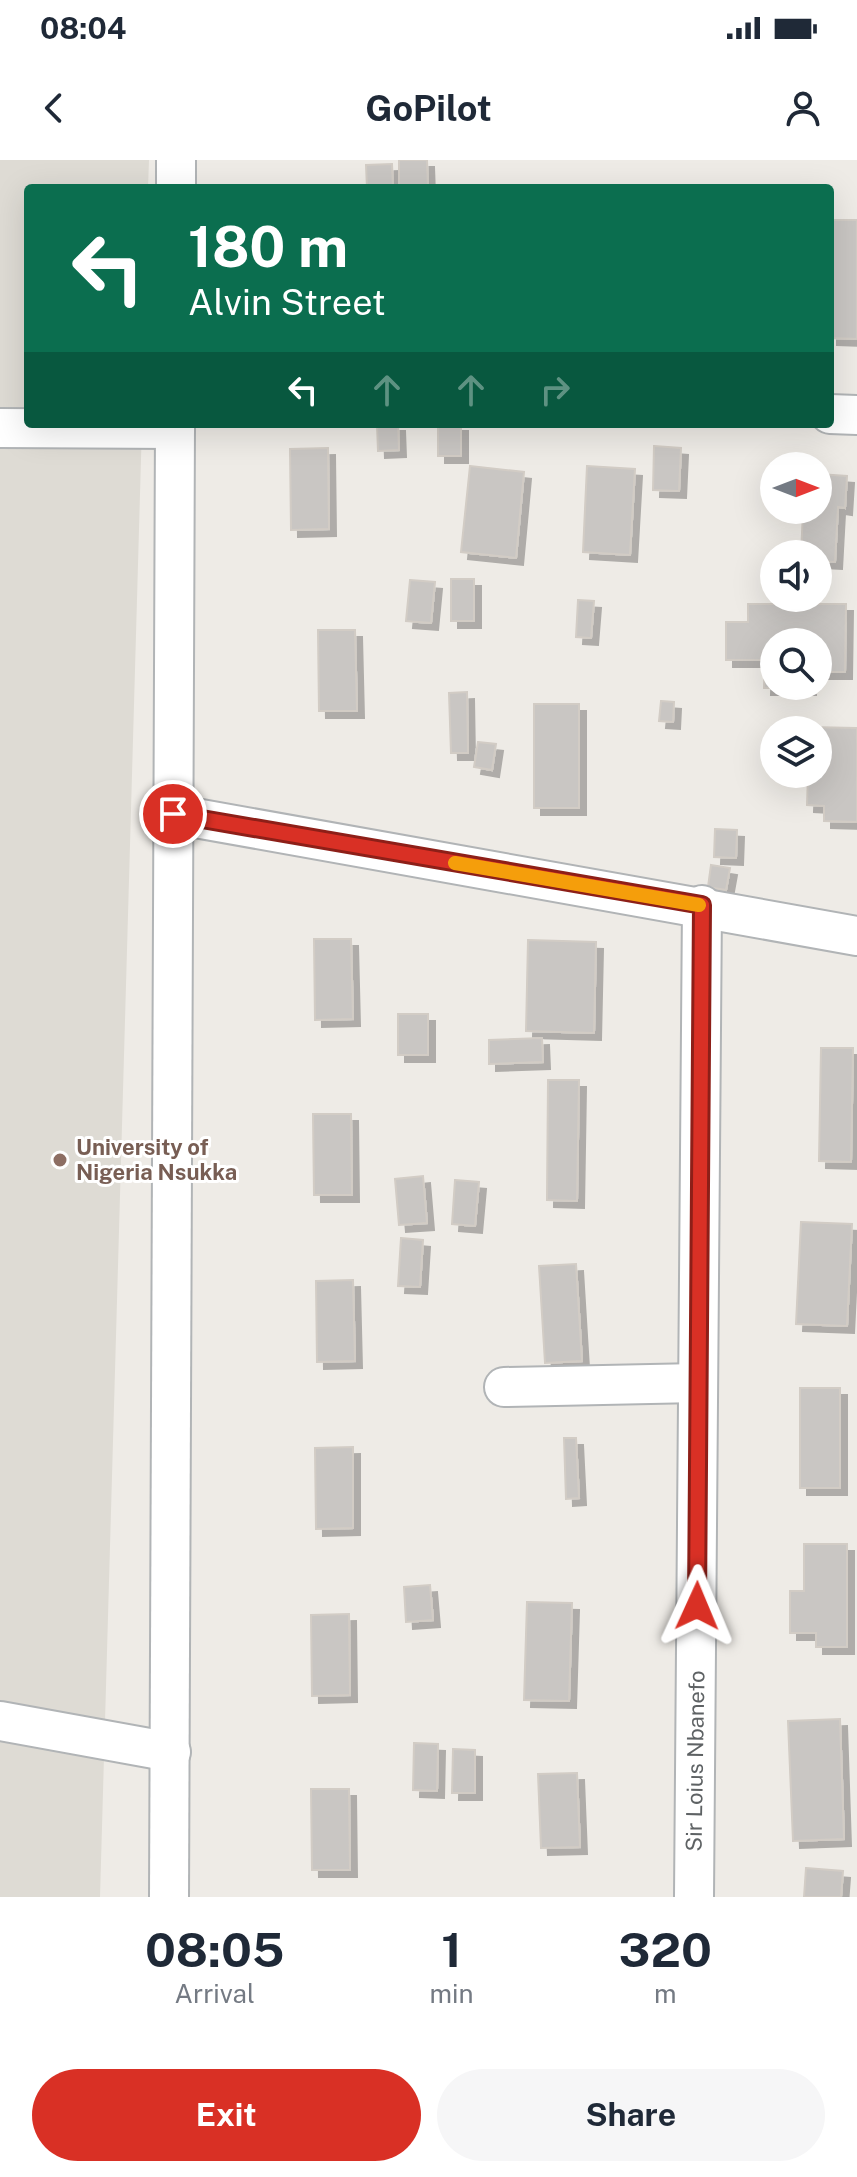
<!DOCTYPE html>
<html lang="en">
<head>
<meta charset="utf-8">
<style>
  :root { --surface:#fff; --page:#f6f6f7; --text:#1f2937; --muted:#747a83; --accent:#d93025 }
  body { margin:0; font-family:"Public Sans",sans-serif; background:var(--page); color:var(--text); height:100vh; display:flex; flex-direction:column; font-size:30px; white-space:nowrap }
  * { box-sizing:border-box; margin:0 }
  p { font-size:26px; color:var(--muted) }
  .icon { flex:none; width:44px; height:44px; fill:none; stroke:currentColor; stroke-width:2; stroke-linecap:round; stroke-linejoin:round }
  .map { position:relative; height:1737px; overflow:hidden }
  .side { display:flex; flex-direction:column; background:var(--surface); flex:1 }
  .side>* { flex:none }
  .top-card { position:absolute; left:24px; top:24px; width:810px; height:244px; border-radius:8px; box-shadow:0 8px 32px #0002; background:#0b6e4f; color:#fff; overflow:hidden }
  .needle { width:52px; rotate:90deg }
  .tools { position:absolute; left:760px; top:292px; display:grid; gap:16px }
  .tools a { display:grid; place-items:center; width:72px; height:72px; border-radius:50%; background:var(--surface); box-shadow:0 8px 32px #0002; font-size:40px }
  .pin { position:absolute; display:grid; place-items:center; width:68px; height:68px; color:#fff; margin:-34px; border:4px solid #fff; border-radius:50%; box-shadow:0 2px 8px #0007 }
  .me { position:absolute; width:88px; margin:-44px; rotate:1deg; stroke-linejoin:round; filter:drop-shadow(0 0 6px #0008) }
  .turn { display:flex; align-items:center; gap:28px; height:168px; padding:0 32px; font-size:36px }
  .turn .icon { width:104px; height:104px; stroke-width:2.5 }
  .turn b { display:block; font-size:56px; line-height:68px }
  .lanes { display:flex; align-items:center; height:76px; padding:0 32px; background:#0003; justify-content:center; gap:40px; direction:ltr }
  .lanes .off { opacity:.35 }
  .eta { display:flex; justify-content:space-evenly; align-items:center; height:136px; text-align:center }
  .eta b { font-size:48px; font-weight:700; line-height:56px }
  .primary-button { display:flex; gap:16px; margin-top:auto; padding:16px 32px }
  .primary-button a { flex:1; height:92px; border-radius:48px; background:var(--accent); color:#fff; font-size:32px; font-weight:700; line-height:92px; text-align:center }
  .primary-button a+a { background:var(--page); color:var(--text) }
  .status { display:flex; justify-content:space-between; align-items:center; height:56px; padding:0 40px; background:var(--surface); direction:ltr }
  .status svg { height:22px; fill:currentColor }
  header { display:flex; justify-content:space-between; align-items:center; height:104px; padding:0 32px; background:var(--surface); font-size:36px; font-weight:700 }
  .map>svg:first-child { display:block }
</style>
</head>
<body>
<div class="status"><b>08:04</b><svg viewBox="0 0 49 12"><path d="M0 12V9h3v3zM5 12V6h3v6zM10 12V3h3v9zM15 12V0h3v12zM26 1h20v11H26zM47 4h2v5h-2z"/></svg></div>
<header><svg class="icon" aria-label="back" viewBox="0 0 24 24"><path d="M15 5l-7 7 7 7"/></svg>GoPilot<svg class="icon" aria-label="person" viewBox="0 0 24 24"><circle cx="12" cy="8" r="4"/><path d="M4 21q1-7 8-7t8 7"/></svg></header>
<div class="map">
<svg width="857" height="1737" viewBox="0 0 857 1737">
  <defs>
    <filter id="shadow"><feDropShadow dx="7" dy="7" stdDeviation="0" flood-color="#0004"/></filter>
  </defs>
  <rect width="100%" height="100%" fill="#eeebe6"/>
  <polygon fill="#dedbd4" points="0,0 149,0 148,28 28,28 28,264 142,264 100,1737 0,1737"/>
  <g fill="#c9c6c3" stroke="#d2ccc5" stroke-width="2" filter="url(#shadow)">
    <polygon points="399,0 427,0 428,28 399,28"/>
    <polygon points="392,4 393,28 367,28 366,5"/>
    <polygon points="830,60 857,60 857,179 830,178"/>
    <polygon points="377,264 398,264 399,290 378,291"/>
    <rect x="438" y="264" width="23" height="32"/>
    <polygon points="654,286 681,288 679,331 653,330"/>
    <polygon points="328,288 329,369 291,370 290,289"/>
    <polygon points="470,306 524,312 516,398 461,392"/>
    <polygon points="587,306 635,309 630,395 583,392"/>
    <polygon points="818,314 847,316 845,348 838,347 835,402 818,401 818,394 801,394 803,352 788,351 818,350"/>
    <rect x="451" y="419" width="23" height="42"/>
    <polygon points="410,420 435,422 431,463 406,461"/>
    <polygon points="578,440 594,441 591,478 576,477"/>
    <polygon points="748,444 846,444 845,512 818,512 818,482 774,482 774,526 810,528 764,528 765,500 726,500 726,462 748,462"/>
    <polygon points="318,470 355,470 357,551 319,551"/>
    <polygon points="467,532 468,593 451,593 449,533"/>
    <polygon points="661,541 674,542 673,562 659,561"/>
    <rect x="534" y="544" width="45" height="104"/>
    <polygon points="809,567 857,568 857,662 824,661 824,646 807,645 808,614 818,614 818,570"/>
    <polygon points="478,582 496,584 492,610 474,607"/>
    <polygon points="715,669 737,670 736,698 714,697"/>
    <polygon points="711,705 730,708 726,730 708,727"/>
    <polygon points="314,779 351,779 353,859 315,860"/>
    <polygon points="528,780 596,782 594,873 526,871"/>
    <rect x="398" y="854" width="30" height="41"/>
    <polygon points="542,878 543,902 489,904 489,880"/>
    <polygon points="821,888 853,888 851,1002 819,1001"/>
    <polygon points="548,920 579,920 577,1041 547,1040"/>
    <polygon points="313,954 351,954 352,1035 314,1035"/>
    <polygon points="423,1016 427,1063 399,1065 395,1019"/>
    <polygon points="455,1020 479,1022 475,1066 452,1064"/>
    <polygon points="801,1062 852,1064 847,1166 796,1164"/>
    <polygon points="401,1078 423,1080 420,1127 398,1126"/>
    <polygon points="576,1104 582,1201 545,1203 539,1106"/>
    <polygon points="353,1120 355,1201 317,1202 316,1121"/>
    <rect x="800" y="1228" width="40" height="100"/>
    <polygon points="564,1278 576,1278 579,1338 566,1339"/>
    <polygon points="353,1287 353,1368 316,1369 315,1288"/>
    <polygon points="804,1384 847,1384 847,1487 816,1487 816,1473 790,1473 790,1431 804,1431"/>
    <polygon points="430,1425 433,1460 406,1462 404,1427"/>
    <polygon points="527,1442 572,1443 569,1541 524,1540"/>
    <polygon points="349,1454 350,1535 312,1536 311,1455"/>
    <polygon points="840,1559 844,1679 793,1681 788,1561"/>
    <polygon points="414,1583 438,1584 437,1631 413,1630"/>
    <polygon points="453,1589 475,1590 475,1633 452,1633"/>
    <polygon points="577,1613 580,1687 541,1688 538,1614"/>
    <polygon points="311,1629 349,1629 350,1710 312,1710"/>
    <polygon points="806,1708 843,1711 841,1737 804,1737"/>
  </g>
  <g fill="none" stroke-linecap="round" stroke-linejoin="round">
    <g stroke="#b1b4b6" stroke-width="42">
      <g id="minor">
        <polyline points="176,28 176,0"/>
        <polyline points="830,254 857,255"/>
        <polyline points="0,268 175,269"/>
        <polyline points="173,654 857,776"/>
        <polyline points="504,1227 698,1223"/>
        <polyline points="0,1561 171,1592"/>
        <polyline points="169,1737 175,264"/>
        <polyline points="694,1737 702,745"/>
      </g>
    </g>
    <use href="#minor" stroke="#fff" stroke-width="38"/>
  </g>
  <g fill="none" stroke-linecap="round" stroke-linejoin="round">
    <g stroke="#8d1f18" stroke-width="20">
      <polyline id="route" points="173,654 702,745 697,1446"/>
    </g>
    <use href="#route" stroke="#d93025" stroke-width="14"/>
    <polyline stroke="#f59e0b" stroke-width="14" points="455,703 699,745"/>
  </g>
  <circle fill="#8d6e63" stroke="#fff" stroke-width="3" cx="60" cy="1000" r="8"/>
  <g text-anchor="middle" stroke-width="6" stroke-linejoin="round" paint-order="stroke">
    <g font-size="22" font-weight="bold" fill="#785e54" stroke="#fff" text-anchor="start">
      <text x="76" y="995">University of<tspan x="76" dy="25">Nigeria Nsukka</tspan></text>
    </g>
    <g font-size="22" fill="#5e6264" stroke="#fff">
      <text transform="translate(695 1601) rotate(-89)" y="8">Sir Loius Nbanefo</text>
    </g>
  </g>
</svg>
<div class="tools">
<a><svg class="needle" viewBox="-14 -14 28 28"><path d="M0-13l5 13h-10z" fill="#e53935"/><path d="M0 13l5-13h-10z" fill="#747a83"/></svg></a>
<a><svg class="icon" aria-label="sound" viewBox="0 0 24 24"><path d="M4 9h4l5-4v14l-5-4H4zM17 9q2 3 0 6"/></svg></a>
<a><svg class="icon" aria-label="search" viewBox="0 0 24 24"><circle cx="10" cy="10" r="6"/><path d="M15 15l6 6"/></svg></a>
<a><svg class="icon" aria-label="layers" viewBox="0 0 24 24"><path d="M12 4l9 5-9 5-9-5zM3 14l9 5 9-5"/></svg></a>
</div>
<div class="pin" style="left:173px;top:654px;background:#d93025"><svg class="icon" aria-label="arrive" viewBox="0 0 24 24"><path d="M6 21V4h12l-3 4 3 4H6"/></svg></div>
<svg class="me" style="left:697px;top:1446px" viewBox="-20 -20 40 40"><path d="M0-17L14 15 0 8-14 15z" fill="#d93025" stroke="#fff" stroke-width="4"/></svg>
<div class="top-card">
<div class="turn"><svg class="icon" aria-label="left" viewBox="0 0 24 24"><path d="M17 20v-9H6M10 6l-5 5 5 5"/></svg><div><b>180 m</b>Alvin Street</div></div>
<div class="lanes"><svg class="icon" aria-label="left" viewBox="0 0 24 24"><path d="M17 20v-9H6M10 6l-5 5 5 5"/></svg><svg class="icon off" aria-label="ahead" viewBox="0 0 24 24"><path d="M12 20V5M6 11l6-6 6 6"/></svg><svg class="icon off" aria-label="ahead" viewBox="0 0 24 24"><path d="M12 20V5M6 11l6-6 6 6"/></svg><svg class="icon off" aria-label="right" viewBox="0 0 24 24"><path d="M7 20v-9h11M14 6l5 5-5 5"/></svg></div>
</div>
</div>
<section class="side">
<div class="eta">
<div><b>08:05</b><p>Arrival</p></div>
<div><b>1</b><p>min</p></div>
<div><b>320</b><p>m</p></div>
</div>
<div class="primary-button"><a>Exit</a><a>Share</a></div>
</section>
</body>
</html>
